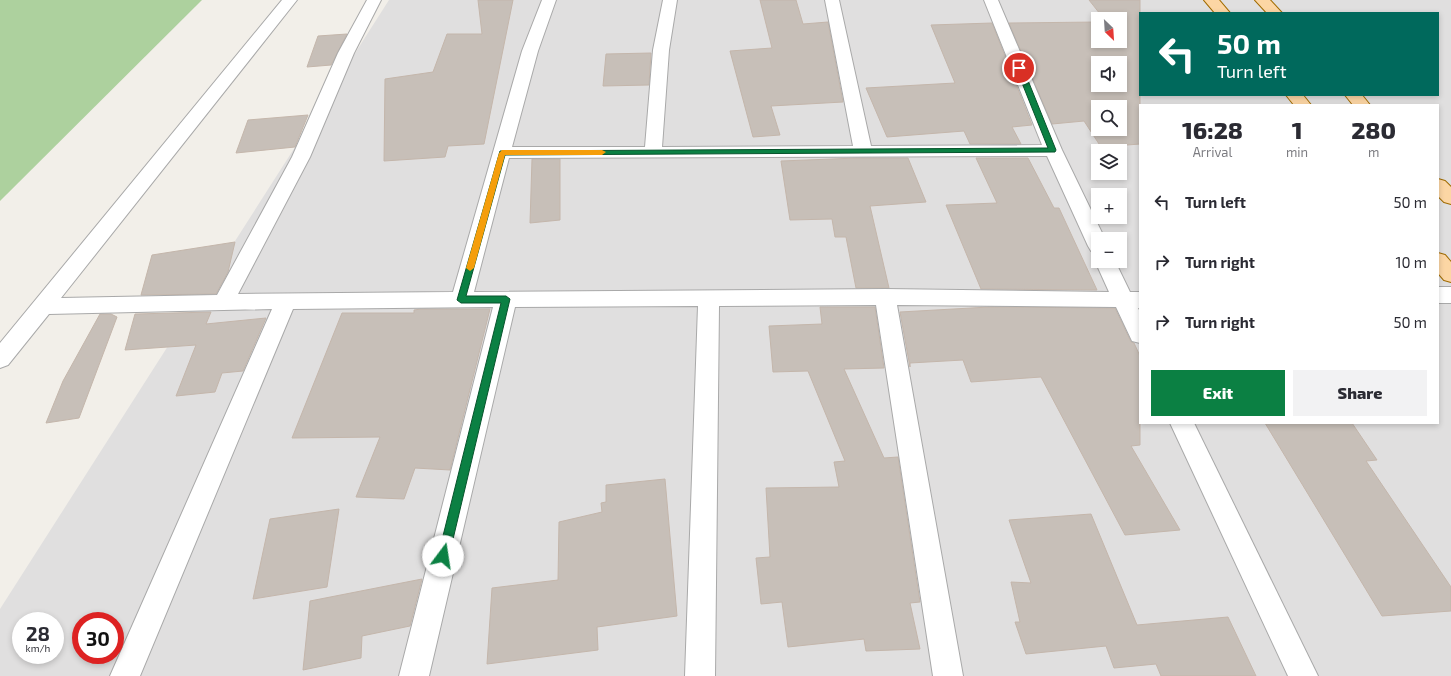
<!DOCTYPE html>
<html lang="en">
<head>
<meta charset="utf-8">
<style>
  :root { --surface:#fff; --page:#f2f2f3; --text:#2b2b33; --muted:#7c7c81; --accent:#0b8043 }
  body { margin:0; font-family:"Exo 2",sans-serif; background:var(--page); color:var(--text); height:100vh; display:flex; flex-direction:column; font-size:15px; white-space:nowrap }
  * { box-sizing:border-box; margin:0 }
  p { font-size:13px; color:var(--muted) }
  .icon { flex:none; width:22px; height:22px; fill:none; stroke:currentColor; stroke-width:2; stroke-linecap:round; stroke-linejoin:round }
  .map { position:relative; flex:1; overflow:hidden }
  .panel { position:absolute; left:1139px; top:104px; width:300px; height:320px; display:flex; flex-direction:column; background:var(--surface); border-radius:0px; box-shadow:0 2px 6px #0003 }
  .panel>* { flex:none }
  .guide { position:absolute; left:1139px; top:12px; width:300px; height:84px; border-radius:0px; box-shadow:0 2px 6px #0003; background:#00695c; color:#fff; overflow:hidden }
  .needle { width:26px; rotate:155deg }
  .controls { position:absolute; left:1091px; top:12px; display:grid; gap:8px }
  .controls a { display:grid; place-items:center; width:36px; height:36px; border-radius:0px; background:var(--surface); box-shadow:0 2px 6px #0003; font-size:20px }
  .speed { position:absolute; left:12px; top:612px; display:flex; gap:8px; font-size:20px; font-weight:700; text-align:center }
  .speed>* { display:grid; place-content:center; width:52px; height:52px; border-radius:50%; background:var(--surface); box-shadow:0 2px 6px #0003; line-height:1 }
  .speed small { font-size:10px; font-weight:400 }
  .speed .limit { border:6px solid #d22; background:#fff; color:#111 }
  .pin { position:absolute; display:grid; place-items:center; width:34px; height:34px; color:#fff; margin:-17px; border:2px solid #fff; border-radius:50%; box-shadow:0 1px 4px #0007 }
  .me { position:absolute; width:44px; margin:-22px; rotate:14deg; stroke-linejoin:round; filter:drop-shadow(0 0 3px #0008) }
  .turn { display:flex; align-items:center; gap:14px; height:84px; padding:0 12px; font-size:18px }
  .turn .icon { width:52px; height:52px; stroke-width:2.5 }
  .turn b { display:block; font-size:28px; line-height:34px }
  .eta { display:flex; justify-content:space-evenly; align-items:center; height:68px; text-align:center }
  .eta b { font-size:24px; font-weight:800; line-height:28px }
  .action { display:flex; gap:8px; margin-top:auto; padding:8px 12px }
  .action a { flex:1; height:46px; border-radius:0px; background:var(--accent); color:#fff; font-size:16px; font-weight:800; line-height:46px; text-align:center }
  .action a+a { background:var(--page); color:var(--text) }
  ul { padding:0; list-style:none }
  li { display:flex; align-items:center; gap:12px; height:60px; padding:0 12px }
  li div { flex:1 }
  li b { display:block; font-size:15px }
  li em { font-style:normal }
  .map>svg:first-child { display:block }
</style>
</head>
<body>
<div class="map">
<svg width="1451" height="676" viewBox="0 0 1451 676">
  <rect width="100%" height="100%" fill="#f2efe9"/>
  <path fill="#e0dfdf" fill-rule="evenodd" d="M 389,0 L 1451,0 L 1451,676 L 0,676 L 0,609 ZM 1140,13 L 1438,13 L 1438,95 L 1140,95 ZM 1098,19 L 1120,19 L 1120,41 L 1098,41 ZM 1098,63 L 1120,63 L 1120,85 L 1098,85 ZM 1140,105 L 1438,105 L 1438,423 L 1140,423 ZM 1098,107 L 1120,107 L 1120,129 L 1098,129 ZM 1098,151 L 1120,151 L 1120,173 L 1098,173 ZM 1098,195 L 1120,195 L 1120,217 L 1098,217 ZM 1098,239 L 1120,239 L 1120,261 L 1098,261 ZM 21,621 L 55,621 L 55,655 L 21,655 ZM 81,621 L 115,621 L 115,655 L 81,655 Z"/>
  <polygon fill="#add19e" points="0,0 202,0 0,201"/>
  <g fill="#c7bfb8" stroke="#c4b6ab" fill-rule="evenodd">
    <polygon points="478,0 513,0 484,144 448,146 445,157 384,161 385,79 433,72 447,34 482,34"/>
    <polygon points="760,0 796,0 803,24 828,22 843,102 771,106 780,135 753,137 730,51 772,48"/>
    <path d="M 1089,0 L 1140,0 L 1140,144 L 1101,147 L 1084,121 L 1052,124 L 1009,23 L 1098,22 L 1098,41 L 1120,41 L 1120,19 L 1104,19 ZM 1098,63 L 1120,63 L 1120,85 L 1098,85 ZM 1098,107 L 1120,107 L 1120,129 L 1098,129 Z"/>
    <polygon points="992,23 1032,125 1012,127 1021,144 970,144 964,131 887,137 866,88 955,83 931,25"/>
    <polygon points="347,34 331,65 307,67 318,36"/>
    <polygon points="651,53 649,85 603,86 606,54"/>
    <polygon points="308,115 295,147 236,153 248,120"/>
    <polygon points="857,158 908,158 926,202 870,206 889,288 856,288 846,237 835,237 832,219 790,220 781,161"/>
    <polygon points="976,158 1028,158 1054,208 1059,208 1097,290 981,289 946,205 997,203"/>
    <polygon points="532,159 560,159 560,220 530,223"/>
    <polygon points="235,242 228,272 216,294 141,295 152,255"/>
    <polygon points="820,307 875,307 884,368 844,369 884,458 898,457 920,602 910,603 920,649 866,651 864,639 788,647 782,602 761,604 756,558 770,557 766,488 839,487 834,462 845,461 808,371 773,372 769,326 822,324"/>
    <polygon points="989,307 1115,308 1131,342 1134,343 1140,356 1140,445 1131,446 1180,530 1125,535 1041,377 971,382 963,360 910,363 910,367 900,312"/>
    <polygon points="421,309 490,309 450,470 415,468 404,499 356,497 380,437 292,438 342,313 414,313 414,310"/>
    <polygon points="211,312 206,324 266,318 243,371 222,373 215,392 176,396 196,345 125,350 135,314"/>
    <polygon points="100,314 111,314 117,317 79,418 46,423 63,381"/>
    <polygon points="1265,423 1352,423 1377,460 1366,461 1451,587 1451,611 1382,616"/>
    <polygon points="665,479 677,616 597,627 598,650 487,664 492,588 558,580 559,522 602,512 601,503 606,502 606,485"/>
    <polygon points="339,509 327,587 253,599 270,519"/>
    <polygon points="1091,514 1137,625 1228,617 1256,676 1161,676 1156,664 1114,668 1106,646 1026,654 1015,622 1020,622 1011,582 1031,583 1009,520"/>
    <polygon points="422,579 410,626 362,636 361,658 303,670 310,601"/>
  </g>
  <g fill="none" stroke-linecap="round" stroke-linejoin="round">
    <g stroke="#a9a9a9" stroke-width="2">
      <g id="minor">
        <polygon points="282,0 297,0 61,298 217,295 292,157 338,53 367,0 381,0 354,53 310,157 238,294 453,292 522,51 542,0 556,0 538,51 512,147 645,147 653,50 663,0 677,0 669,50 662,147 853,146 825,0 839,0 871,146 1042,145 984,0 998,0 1062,150 1105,239 1098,239 1098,253 1091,251 1088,246 1047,156 509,158 474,292 885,289 1109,292 1095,261 1098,256 1098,261 1115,261 1130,292 1140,292 1140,308 1138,308 1140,312 1140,343 1132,341 1116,307 897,305 963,676 933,676 876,305 719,306 715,676 685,676 698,306 515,307 429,676 399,676 493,307 293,309 140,676 110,676 272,309 49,314 8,365 0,368 0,343"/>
        <rect x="1438" y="287" width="13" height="16"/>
        <polygon points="1170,423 1194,423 1318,676 1288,676"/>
      </g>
    </g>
    <g stroke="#a06b00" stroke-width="2">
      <g id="major">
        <polygon points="1204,0 1219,0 1230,13 1215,13"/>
        <polygon points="1255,0 1270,0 1282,13 1267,13"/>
        <polygon points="1286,95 1303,95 1311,105 1294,105"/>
        <polygon points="1345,95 1362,95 1370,105 1353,105"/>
        <polygon points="1438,179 1445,181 1451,187 1451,204 1444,202 1438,196"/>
        <polygon points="1438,253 1445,255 1451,262 1451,282 1444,280 1438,273"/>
      </g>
    </g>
    <use href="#minor" fill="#fff" fill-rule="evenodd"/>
    <use href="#major" fill="#fcd6a4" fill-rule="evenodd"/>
  </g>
  <polygon fill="#0b8043" stroke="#07532c" points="1019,66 1023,68 1056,150 1055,152 505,155 466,296 506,296 510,299 449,556 447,559 443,561 439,559 438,556 501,303 461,303 457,300 500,151 1048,148 1016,68"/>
  <polygon fill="#f59e0b" points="502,150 602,150 606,152 602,155 505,155 474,268 470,271 466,268 499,153"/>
</svg>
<div class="controls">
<a><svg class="needle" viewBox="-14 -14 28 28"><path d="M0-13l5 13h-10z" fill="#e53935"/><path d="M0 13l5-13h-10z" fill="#7c7c81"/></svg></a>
<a><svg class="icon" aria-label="sound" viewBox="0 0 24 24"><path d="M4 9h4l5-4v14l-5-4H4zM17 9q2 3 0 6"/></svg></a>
<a><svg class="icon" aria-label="search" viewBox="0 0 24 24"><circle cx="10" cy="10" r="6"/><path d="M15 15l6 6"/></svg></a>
<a><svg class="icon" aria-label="layers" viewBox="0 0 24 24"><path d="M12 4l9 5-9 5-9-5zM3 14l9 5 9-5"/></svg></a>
<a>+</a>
<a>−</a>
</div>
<div class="speed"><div>28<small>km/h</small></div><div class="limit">30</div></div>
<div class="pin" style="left:1019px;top:68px;background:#d93025"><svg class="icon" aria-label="arrive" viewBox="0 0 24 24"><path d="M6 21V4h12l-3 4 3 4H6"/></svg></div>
<svg class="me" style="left:443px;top:556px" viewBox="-20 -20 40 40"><circle r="19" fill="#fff"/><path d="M0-13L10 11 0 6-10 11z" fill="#0b8043"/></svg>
<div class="guide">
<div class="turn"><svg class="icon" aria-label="left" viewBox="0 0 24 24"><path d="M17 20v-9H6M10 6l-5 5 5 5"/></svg><div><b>50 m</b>Turn left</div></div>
</div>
<section class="panel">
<div class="eta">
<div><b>16:28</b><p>Arrival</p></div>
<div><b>1</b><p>min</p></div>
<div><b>280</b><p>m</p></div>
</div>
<ul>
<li><svg class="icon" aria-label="left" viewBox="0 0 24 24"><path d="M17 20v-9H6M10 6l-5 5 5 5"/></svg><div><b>Turn left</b></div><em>50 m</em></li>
<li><svg class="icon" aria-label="right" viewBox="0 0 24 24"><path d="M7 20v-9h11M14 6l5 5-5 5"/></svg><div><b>Turn right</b></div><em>10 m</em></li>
<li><svg class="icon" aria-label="right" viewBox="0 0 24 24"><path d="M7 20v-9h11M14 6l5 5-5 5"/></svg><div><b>Turn right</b></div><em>50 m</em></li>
</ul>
<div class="action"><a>Exit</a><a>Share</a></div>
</section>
</div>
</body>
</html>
